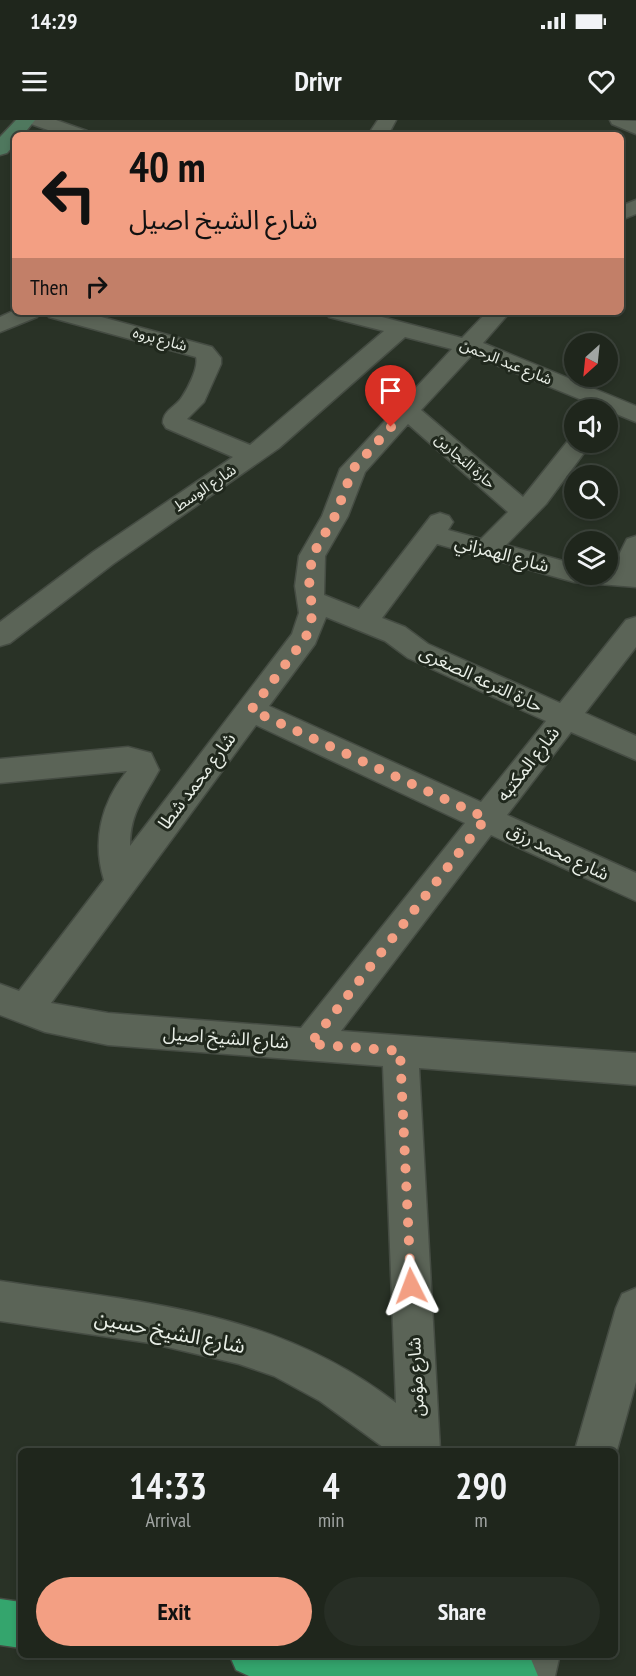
<!DOCTYPE html>
<html lang="en">
<head>
<meta charset="utf-8">
<style>
  :root { --surface:#1f261c; --page:#272e25; --text:#f1f3f6; --muted:#a1a5a3; --line:#3c433b; --accent:#f39f83 }
  body { margin:0; font-family:"PT Sans Narrow","Noto Sans Arabic",sans-serif; background:var(--page); color:var(--text); height:100vh; display:flex; flex-direction:column; font-size:22px; white-space:nowrap }
  * { box-sizing:border-box; margin:0 }
  p { font-size:20px; color:var(--muted) }
  .icon { flex:none; width:33px; height:33px; fill:none; stroke:currentColor; stroke-width:2; stroke-linecap:round; stroke-linejoin:round }
  .map { position:relative; flex:1; overflow:hidden }
  .side { position:absolute; left:18px; top:1328px; width:600px; height:210px; display:flex; flex-direction:column; background:var(--surface); border-radius:9px; box-shadow:0 3px 9px #0003,0 0 0 2px var(--line) }
  .side>* { flex:none }
  .guide { position:absolute; left:12px; top:12px; width:612px; height:183px; border-radius:9px; box-shadow:0 3px 9px #0003,0 0 0 2px var(--line); background:#f39f83; color:#111; overflow:hidden }
  .needle { width:39px; rotate:207deg }
  .tools { position:absolute; left:564px; top:213px; display:grid; gap:12px }
  .tools a { display:grid; place-items:center; width:54px; height:54px; border-radius:50%; background:var(--surface); box-shadow:0 3px 9px #0003,0 0 0 2px var(--line); font-size:30px }
  .pin { position:absolute; display:grid; place-items:center; width:51px; height:51px; color:#fff; margin:-62px -26px; border-radius:50% 50% 50% 0; rotate:-45deg; box-shadow:0 0 6px #0007 }
  .pin .icon { rotate:45deg }
  .me { position:absolute; width:66px; margin:-33px; rotate:357deg; stroke-linejoin:round; filter:drop-shadow(0 0 4px #0008) }
  .turn { display:flex; align-items:center; gap:21px; height:126px; padding:0 18px; font-size:27px }
  .turn .icon { width:78px; height:78px; stroke-width:2.5 }
  .turn b { display:block; font-size:42px; line-height:51px }
  .then { display:flex; align-items:center; height:57px; padding:0 18px; background:#0003; gap:12px; font-size:22px }
  .eta { display:flex; justify-content:space-evenly; align-items:center; height:102px; text-align:center }
  .eta b { font-size:36px; font-weight:700; line-height:42px }
  .action { display:flex; gap:12px; margin-top:auto; padding:12px 18px }
  .action a { flex:1; height:69px; border-radius:36px; background:var(--accent); color:#111; font-size:24px; font-weight:700; line-height:69px; text-align:center }
  .action a+a { background:var(--page); color:var(--text) }
  .status { display:flex; justify-content:space-between; align-items:center; height:42px; padding:0 30px; background:var(--surface); direction:ltr }
  .status svg { height:16px; fill:currentColor }
  header { display:flex; justify-content:space-between; align-items:center; height:78px; padding:0 18px; background:var(--surface); font-size:27px; font-weight:700 }
  .map>svg:first-child { display:block }
</style>
</head>
<body>
<div class="status"><b>14:29</b><svg viewBox="0 0 49 12"><path d="M0 12V9h3v3zM5 12V6h3v6zM10 12V3h3v9zM15 12V0h3v12zM26 1h20v11H26zM47 4h2v5h-2z"/></svg></div>
<header><svg class="icon" aria-label="menu" viewBox="0 0 24 24"><path d="M4 6h16M4 12h16M4 18h16"/></svg>Drivr<svg class="icon" aria-label="heart" viewBox="0 0 24 24"><path d="M12 20l-8-8c-3-5 5-10 8-4 3-6 11-1 8 4z"/></svg></header>
<div class="map">
<svg width="636" height="1556" viewBox="0 0 636 1556">
  <rect width="100%" height="100%" fill="#293226"/>
  <g fill="none" stroke-linecap="round" stroke-linejoin="round">
    <g stroke="#454c43" stroke-width="3">
      <g id="street">
        <polygon points="29,0 56,0 87,11 90,15 62,15 31,4"/>
        <polygon points="378,0 396,0 388,15 368,15"/>
        <polygon points="610,0 636,1 636,14 612,4"/>
        <polygon points="636,80 636,94 621,100 621,86"/>
        <polygon points="15,190 15,192 40,192 37,197 0,212 0,197"/>
        <path d="M 46,192 L 83,192 L 212,227 L 221,238 L 221,244 L 204,282 L 187,299 L 250,325 L 384,211 L 329,197 L 326,192 L 363,192 L 462,218 L 487,192 L 510,192 L 483,223 L 636,286 L 636,302 L 472,235 L 421,290 L 523,377 L 571,317 L 574,316 L 574,322 L 592,322 L 546,384 L 506,425 L 574,444 L 574,454 L 608,454 L 608,447 L 613,447 L 627,419 L 636,416 L 636,467 L 574,462 L 437,424 L 382,498 L 405,507 L 428,524 L 560,583 L 626,500 L 636,497 L 636,527 L 585,593 L 636,616 L 636,640 L 571,612 L 507,695 L 636,753 L 636,781 L 491,715 L 341,911 L 636,933 L 636,965 L 419,948 L 440,1330 L 387,1330 L 320,1281 L 274,1256 L 239,1244 L 150,1223 L 0,1201 L 0,1161 C 144,1183 275,1190 396,1283 L 383,946 L 108,925 L 45,912 L 0,895 L 0,864 L 19,871 L 104,760 C 92,721 101,683 127,651 L 0,663 L 0,639 L 128,627 L 151,633 L 159,650 C 144,678 130,692 130,726 L 292,514 L 299,493 L 295,466 L 299,436 L 322,396 L 340,349 L 452,229 L 405,217 L 279,328 L 113,444 L 10,523 L 0,526 L 0,502 L 93,432 L 233,337 L 166,308 L 163,303 C 163,290 176,287 182,277 C 188,268 199,247 196,237 L 49,197 ZM 408,304 L 508,392 L 481,419 L 448,410 L 453,402 L 449,396 L 440,393 L 431,396 L 359,489 L 324,475 L 325,436 L 348,396 L 365,352 ZM 326,497 L 385,521 L 408,538 L 546,601 L 481,682 L 269,586 L 315,524 ZM 256,605 L 465,703 L 301,908 L 108,893 L 51,883 Z"/>
        <polygon points="636,1168 636,1262 617,1330 615,1336 615,1330 575,1330 616,1188 622,1174"/>
        <polygon points="514,1534 560,1534 555,1556 507,1556"/>
      </g>
    </g>
    <g stroke="#454c43" stroke-width="3">
      <polygon id="secondary" points="16,0 35,0 23,15 15,15 15,24 7,33 0,35 0,17"/>
    </g>
    <g stroke="#454c43" stroke-width="3">
      <g id="highway">
        <polygon points="0,1479 21,1482 21,1528 0,1525"/>
        <polygon points="229,1534 519,1534 531,1539 538,1556 249,1556 236,1550"/>
      </g>
    </g>
    <use href="#street" fill="#5b6457" fill-rule="evenodd"/>
    <use href="#secondary" fill="#4f785e" fill-rule="evenodd"/>
    <use href="#highway" fill="#34a56d" fill-rule="evenodd"/>
  </g>
  <g fill="none" stroke-linecap="round" stroke-linejoin="round">
    <polyline stroke="#f39f83" stroke-width="10" stroke-dasharray="0 18" points="391,307 353,349 335,396 312,436 309,466 313,493 306,517 251,590 486,698 310,924 400,931 411,1166"/>
  </g>
  <g text-anchor="middle" stroke-width="6" stroke-linejoin="round" paint-order="stroke">
    <g font-size="15" fill="#e8eee6" stroke="#20281d">
      <text transform="translate(160 219) rotate(15)" y="5">شارع بروه</text>
      <text transform="translate(506 242) rotate(22)" y="5">شارع عبد الرحمن</text>
      <text transform="translate(465 341) rotate(41)" y="5">حارة النجارين</text>
      <text transform="translate(205 368) rotate(-34)" y="5">شارع الوسط</text>
    </g>
    <g font-size="18" fill="#e8eee6" stroke="#20281d">
      <text transform="translate(502 434) rotate(15)" y="6">شارع الهمزاني</text>
      <text transform="translate(481 559) rotate(25)" y="6">حارة الترعه الصغرى</text>
      <text transform="translate(528 644) rotate(-52)" y="6">شارع المكتبه</text>
      <text transform="translate(197 661) rotate(-53)" y="6">شارع محمد شطا</text>
      <text transform="translate(558 732) rotate(25)" y="6">شارع محمد رزق</text>
      <text transform="translate(226 918) rotate(4)" y="6">شارع الشيخ اصيل</text>
      <text transform="translate(416 1257) rotate(-93)" y="6">شارع مؤمن</text>
    </g>
    <g font-size="21" fill="#e8eee6" stroke="#20281d">
      <text transform="translate(170 1212) rotate(11)" y="7">شارع الشيخ حسين</text>
    </g>
  </g>
</svg>
<div class="tools">
<a><svg class="needle" viewBox="-14 -14 28 28"><path d="M0-13l5 13h-10z" fill="#e53935"/><path d="M0 13l5-13h-10z" fill="#a1a5a3"/></svg></a>
<a><svg class="icon" aria-label="sound" viewBox="0 0 24 24"><path d="M4 9h4l5-4v14l-5-4H4zM17 9q2 3 0 6"/></svg></a>
<a><svg class="icon" aria-label="search" viewBox="0 0 24 24"><circle cx="10" cy="10" r="6"/><path d="M15 15l6 6"/></svg></a>
<a><svg class="icon" aria-label="layers" viewBox="0 0 24 24"><path d="M12 4l9 5-9 5-9-5zM3 14l9 5 9-5"/></svg></a>
</div>
<div class="pin" style="left:391px;top:307px;background:#d93025"><svg class="icon" aria-label="arrive" viewBox="0 0 24 24"><path d="M6 21V4h12l-3 4 3 4H6"/></svg></div>
<svg class="me" style="left:411px;top:1166px" viewBox="-20 -20 40 40"><path d="M0-17L14 15 0 8-14 15z" fill="#f39f83" stroke="#fff" stroke-width="4"/></svg>
<div class="guide">
<div class="turn"><svg class="icon" aria-label="left" viewBox="0 0 24 24"><path d="M17 20v-9H6M10 6l-5 5 5 5"/></svg><div><b>40 m</b>شارع الشيخ اصيل</div></div>
<div class="then">Then<svg class="icon" aria-label="right" viewBox="0 0 24 24"><path d="M7 20v-9h11M14 6l5 5-5 5"/></svg></div>
</div>
<section class="side">
<div class="eta">
<div><b>14:33</b><p>Arrival</p></div>
<div><b>4</b><p>min</p></div>
<div><b>290</b><p>m</p></div>
</div>
<div class="action"><a>Exit</a><a>Share</a></div>
</section>
</div>
</body>
</html>
